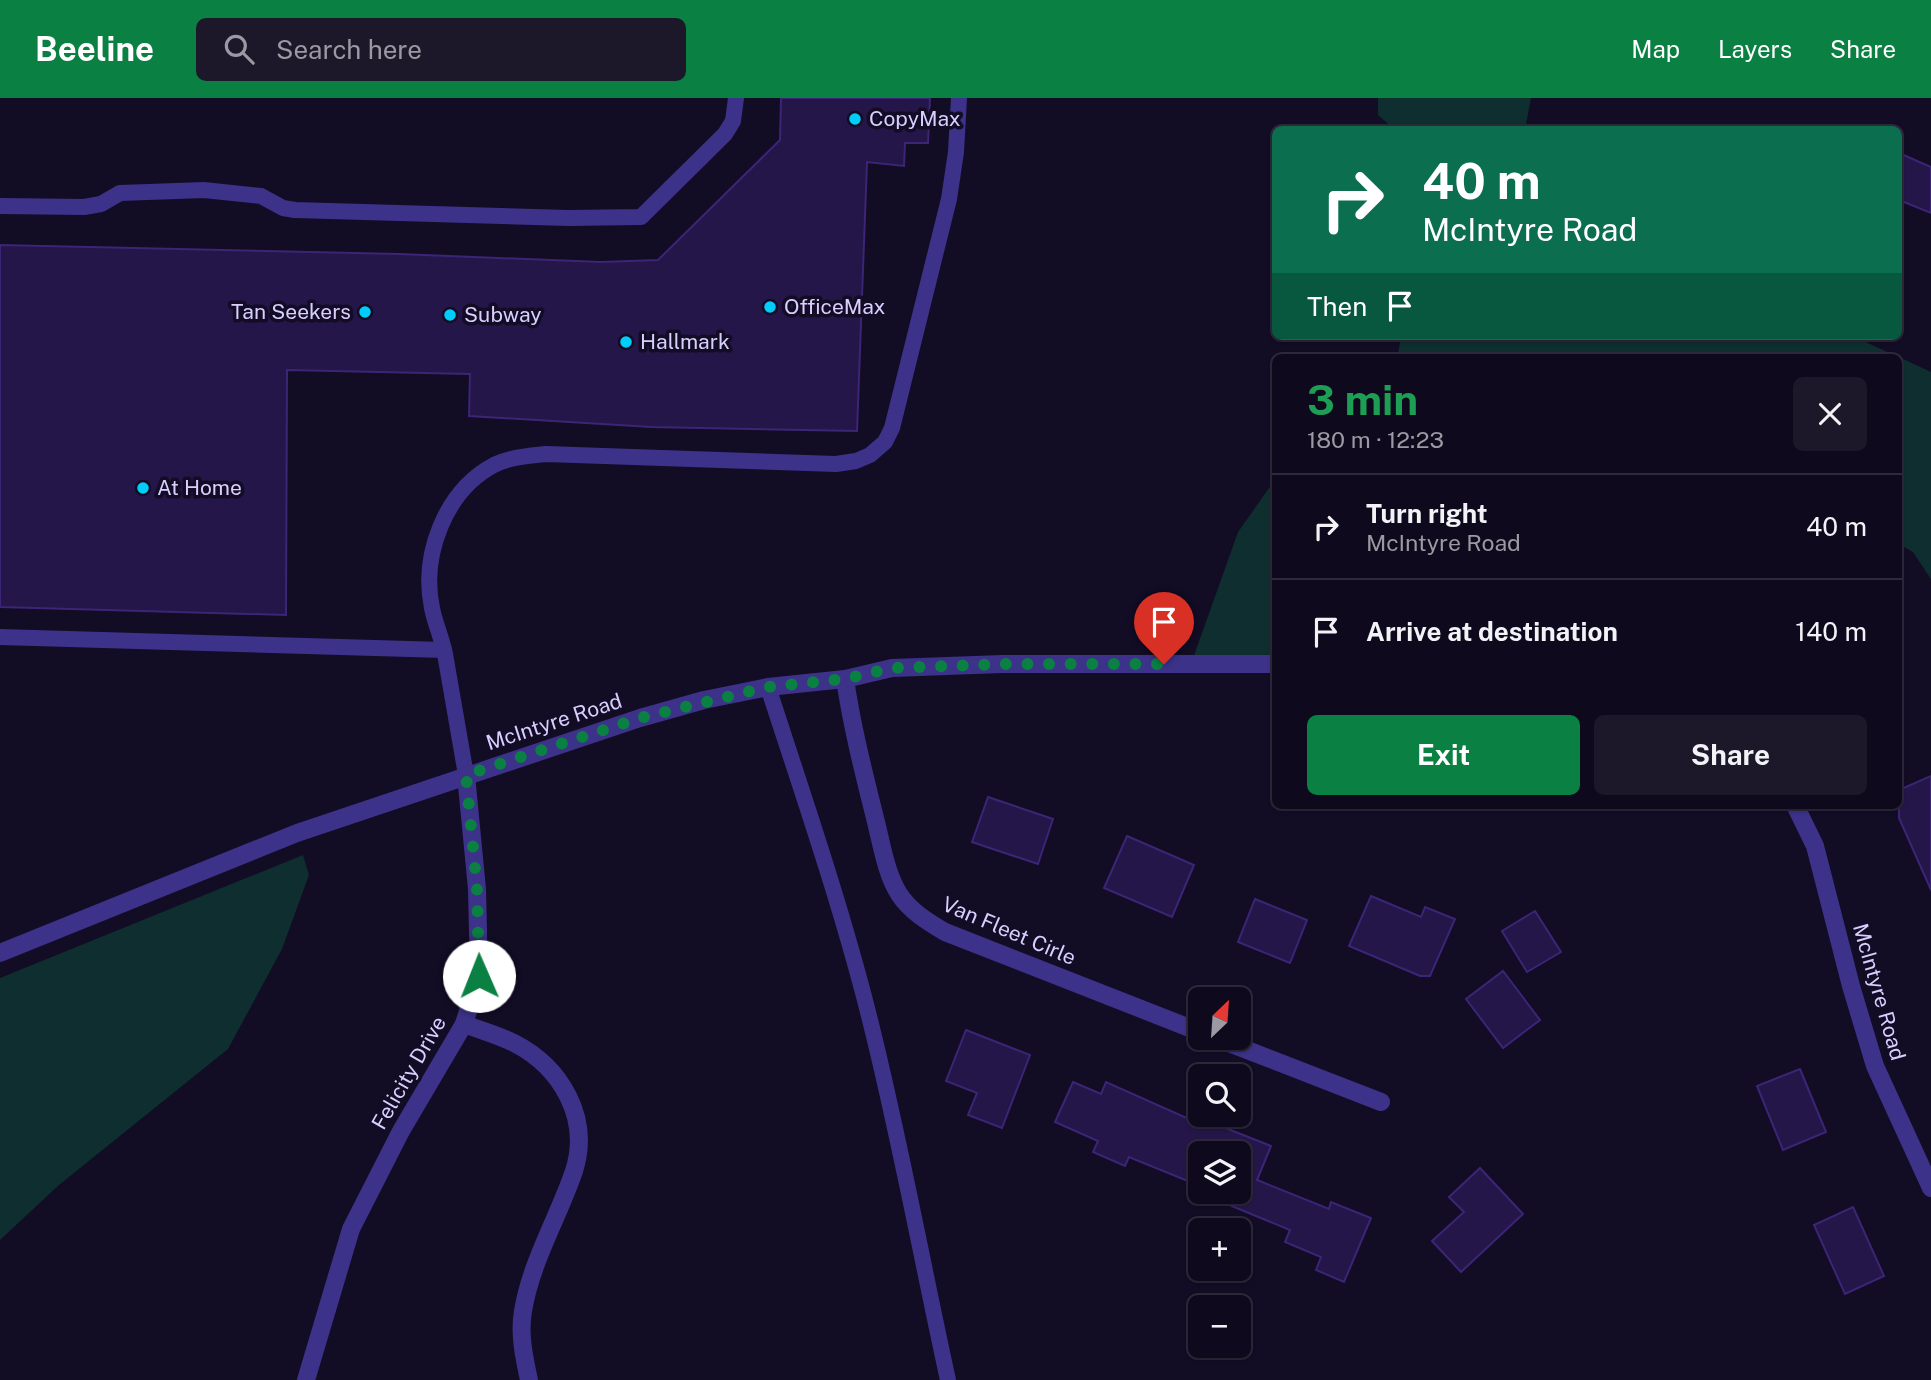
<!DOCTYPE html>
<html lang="en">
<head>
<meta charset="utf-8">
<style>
  :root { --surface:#0e091c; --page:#1c1729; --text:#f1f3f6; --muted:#9b9aa3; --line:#2e2a3b; --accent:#0b8043 }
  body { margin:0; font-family:"Public Sans",sans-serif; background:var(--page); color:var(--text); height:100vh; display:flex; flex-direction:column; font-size:26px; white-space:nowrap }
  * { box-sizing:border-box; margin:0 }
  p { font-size:23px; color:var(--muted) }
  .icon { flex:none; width:38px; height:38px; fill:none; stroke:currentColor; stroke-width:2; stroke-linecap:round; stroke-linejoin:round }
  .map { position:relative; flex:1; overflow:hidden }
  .side { position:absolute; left:1272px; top:256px; width:630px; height:455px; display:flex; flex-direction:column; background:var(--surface); border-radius:10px; box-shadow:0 2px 5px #0004,0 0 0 2px var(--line) }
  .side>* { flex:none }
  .hud { position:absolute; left:1272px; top:28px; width:630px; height:214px; border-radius:10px; box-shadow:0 2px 5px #0004,0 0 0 2px var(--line); background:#0b6e4f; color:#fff; overflow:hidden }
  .needle { width:46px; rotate:25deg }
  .buttons { position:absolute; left:1188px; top:889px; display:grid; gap:14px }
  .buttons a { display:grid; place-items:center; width:63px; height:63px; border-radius:10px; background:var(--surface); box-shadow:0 2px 5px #0004,0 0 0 2px var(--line); font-size:35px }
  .pin { position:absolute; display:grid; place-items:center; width:60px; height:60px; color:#fff; margin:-72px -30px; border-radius:50% 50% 50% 0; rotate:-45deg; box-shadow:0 0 7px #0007 }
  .pin .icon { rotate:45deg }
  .me { position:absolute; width:77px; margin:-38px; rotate:359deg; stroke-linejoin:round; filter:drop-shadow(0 0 5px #0008) }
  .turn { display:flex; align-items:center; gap:24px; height:147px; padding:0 35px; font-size:32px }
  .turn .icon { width:91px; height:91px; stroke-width:2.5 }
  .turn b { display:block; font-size:49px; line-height:60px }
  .then { display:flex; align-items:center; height:66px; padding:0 35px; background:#0003; gap:14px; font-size:26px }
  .round { display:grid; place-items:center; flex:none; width:74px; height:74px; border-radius:10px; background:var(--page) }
  .overview { display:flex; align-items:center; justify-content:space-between; height:119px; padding:0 35px }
  h1 { font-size:42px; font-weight:700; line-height:52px; color:#1e9e55 }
  .button { display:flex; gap:14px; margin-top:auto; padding:14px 35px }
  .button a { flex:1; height:80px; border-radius:10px; background:var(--accent); color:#fff; font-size:28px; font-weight:700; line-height:80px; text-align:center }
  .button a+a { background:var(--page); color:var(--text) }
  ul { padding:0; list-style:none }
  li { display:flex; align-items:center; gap:21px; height:105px; padding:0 35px; border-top:2px solid var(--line) }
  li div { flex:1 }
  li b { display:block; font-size:26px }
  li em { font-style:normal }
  header { display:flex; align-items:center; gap:42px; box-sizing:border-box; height:98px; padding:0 35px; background:var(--accent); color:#fff }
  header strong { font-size:33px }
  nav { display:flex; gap:38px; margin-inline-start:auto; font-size:24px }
  .search { width:490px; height:63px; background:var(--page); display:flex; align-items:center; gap:18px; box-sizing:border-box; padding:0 24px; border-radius:10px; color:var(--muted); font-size:26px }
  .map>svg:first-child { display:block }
</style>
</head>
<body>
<header>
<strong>Beeline</strong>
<div class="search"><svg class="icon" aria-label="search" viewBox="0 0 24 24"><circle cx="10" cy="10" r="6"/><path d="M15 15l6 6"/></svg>Search here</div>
<nav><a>Map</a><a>Layers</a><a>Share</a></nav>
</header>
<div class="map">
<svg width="1931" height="1282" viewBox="0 0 1931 1282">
  <rect width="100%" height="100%" fill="#120c25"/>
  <g fill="#0e2e2f">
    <polygon points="1378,0 1531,0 1525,32 1394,31 1378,17"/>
    <polygon points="1401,238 1853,238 1898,259 1394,259 1398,256"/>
    <polygon points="1899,259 1931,274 1931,481 1913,454 1899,446"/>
    <polygon points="1276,380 1276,566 1191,566 1238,434"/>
    <polygon points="303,757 309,777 282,851 228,951 59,1087 0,1142 0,880"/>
  </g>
  <g fill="#241648" stroke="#3c2576" stroke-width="2">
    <polygon points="781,0 930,0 928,45 905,45 904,68 867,64 857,333 651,329 469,318 470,276 287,272 286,517 0,509 0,147 399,156 601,164 658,162 780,42"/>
    <polygon points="1899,55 1931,69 1931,115 1899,102"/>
    <polygon points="1931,678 1931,792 1899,720 1899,692"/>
    <polygon points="988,699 1053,721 1038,766 972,744"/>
    <polygon points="1127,738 1194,767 1172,819 1104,790"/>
    <polygon points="1371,798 1421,819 1425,809 1455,821 1430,878 1420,878 1349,848"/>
    <polygon points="1255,801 1307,822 1290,865 1238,844"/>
    <polygon points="1535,813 1561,854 1527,874 1502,833"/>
    <polygon points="1503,873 1540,922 1503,950 1466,901"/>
    <polygon points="966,932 1030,957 1002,1030 968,1017 977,995 946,983"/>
    <polygon points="1800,971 1826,1034 1783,1052 1757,988"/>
    <polygon points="1073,984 1101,996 1106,984 1191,1022 1193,1017 1271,1048 1257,1082 1329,1111 1331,1104 1371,1120 1344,1184 1316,1172 1321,1159 1285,1144 1290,1132 1217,1102 1220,1095 1216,1094 1239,1094 1239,1055 1200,1055 1200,1088 1129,1059 1125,1068 1093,1054 1098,1043 1055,1024"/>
    <polygon points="1480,1070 1523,1116 1461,1174 1432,1143 1464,1114 1449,1099"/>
    <polygon points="1853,1109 1884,1178 1845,1196 1814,1127"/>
  </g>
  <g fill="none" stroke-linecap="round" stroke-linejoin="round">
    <g stroke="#3c3289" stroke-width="16">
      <polyline points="0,108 84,109 101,106 120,95 204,92 261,98 283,110 295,112 568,120 641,119 725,36 733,23 736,0"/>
      <polyline points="0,539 444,552"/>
      <path d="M 768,589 C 803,697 840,804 868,914 C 899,1036 921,1159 948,1282"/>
      <path d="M 466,677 C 459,637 452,597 445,556 C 442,540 435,526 432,510 C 421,457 445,393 494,367 C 510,359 529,358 546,356 L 836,366 L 856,363 L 870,357 L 885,344 L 892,330 L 949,101 L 956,54 L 959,0"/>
    </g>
    <g stroke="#3c3289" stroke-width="18">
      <path d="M 845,581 C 852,629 864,676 876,724 C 882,748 886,775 899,796 C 910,813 928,824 945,834 L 1200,934"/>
      <path d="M 464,926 C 480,932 498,937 514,945 C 561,969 591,1020 574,1073 C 558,1120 531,1164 523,1213 C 519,1236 524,1259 529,1282"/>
      <polyline points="1216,940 1381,1004"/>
      <polyline points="306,1282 351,1131 401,1033 464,926 479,878 477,791 466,677"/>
    </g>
    <g stroke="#3c3289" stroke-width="18">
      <polyline points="1795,707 1815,748 1851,888 1875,968 1931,1090"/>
      <polyline points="0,855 297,735 640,620 704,602 768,589 845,581 892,570 1002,566 1276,566"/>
    </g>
  </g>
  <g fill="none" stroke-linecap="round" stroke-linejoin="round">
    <polyline stroke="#0b8043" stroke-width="12" stroke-dasharray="0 21.6" points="479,878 477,791 466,677 640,620 768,589 845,581 891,570 1002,566 1164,566"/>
  </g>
  <g fill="#00cdfa" stroke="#120c25" stroke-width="2.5">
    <circle cx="855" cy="21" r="7"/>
    <circle cx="770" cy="209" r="7"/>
    <circle cx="365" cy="214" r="7"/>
    <circle cx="450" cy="217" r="7"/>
    <circle cx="626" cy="244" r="7"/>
    <circle cx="143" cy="390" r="7"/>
  </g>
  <g text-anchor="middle" stroke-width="7" stroke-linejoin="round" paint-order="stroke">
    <g font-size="21" fill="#d9cfff" stroke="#120c25" text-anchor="start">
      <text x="869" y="28">CopyMax</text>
      <text x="784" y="216">OfficeMax</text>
      <text x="351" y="221" text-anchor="end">Tan Seekers</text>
      <text x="464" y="224">Subway</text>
      <text x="640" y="251">Hallmark</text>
      <text x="157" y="397">At Home</text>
    </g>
    <g font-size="21" fill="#d9cfff" stroke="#120c25">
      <text transform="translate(554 624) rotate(-18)" y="7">McIntyre Road</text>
      <text transform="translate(1009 833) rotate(23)" y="7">Van Fleet Cirle</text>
      <text transform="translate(1879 894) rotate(74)" y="7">McIntyre Road</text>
      <text transform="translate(409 975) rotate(-60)" y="7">Felicity Drive</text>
    </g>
  </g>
</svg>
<div class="buttons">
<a><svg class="needle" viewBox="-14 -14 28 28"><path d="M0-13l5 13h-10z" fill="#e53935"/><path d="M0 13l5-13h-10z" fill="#9b9aa3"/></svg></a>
<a><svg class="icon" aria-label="search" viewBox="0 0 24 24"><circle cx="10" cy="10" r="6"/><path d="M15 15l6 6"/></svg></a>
<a><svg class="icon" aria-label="layers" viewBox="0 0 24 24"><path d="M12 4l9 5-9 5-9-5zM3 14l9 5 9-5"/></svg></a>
<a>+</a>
<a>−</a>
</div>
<div class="pin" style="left:1164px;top:566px;background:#d93025"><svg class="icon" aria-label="arrive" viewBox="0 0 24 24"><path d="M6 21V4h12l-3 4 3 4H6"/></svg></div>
<svg class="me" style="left:479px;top:878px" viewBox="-20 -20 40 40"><circle r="19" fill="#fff"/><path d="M0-13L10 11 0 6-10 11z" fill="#0b8043"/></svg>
<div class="hud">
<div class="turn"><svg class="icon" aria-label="right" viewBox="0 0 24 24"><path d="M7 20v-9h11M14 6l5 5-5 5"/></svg><div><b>40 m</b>McIntyre Road</div></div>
<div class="then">Then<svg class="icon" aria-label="arrive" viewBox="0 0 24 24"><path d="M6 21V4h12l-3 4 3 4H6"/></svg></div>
</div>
<section class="side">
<div class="overview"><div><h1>3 min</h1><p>180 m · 12:23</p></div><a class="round"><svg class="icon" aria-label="close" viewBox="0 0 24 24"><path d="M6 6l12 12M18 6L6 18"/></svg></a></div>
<ul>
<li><svg class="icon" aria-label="right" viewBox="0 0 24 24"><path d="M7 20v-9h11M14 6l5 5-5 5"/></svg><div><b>Turn right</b><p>McIntyre Road</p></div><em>40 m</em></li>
<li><svg class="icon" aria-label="arrive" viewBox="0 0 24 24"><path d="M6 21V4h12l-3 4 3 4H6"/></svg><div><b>Arrive at destination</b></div><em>140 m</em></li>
</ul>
<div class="button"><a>Exit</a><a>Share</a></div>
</section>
</div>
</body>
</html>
